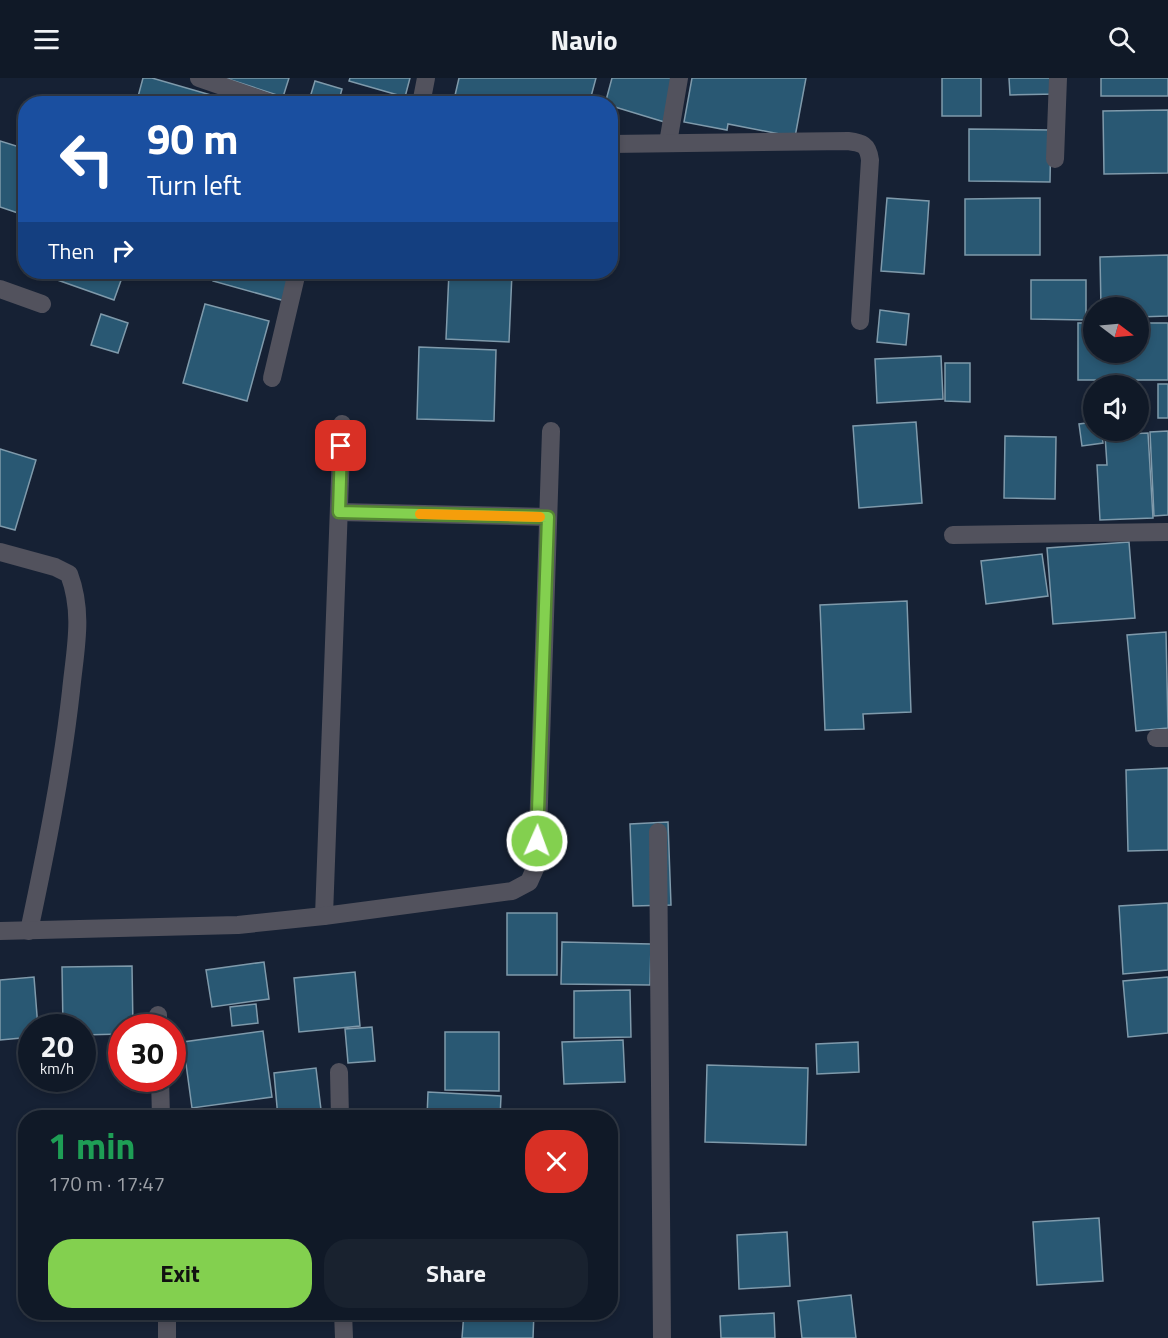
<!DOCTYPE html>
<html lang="en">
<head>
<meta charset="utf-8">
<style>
  :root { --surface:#101927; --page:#19222f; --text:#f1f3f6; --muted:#9ca0a7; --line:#303844; --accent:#83d04f }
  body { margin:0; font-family:"Titillium Web",sans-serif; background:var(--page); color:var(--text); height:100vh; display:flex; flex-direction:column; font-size:22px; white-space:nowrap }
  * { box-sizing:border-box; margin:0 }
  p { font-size:20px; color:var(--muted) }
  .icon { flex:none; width:33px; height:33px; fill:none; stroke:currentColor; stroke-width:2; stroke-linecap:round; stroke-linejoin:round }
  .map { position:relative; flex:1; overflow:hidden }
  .sheet { position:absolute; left:18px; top:1032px; width:600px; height:210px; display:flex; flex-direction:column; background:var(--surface); border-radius:24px; box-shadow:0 3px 9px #0003,0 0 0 2px var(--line) }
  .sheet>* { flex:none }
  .banner { position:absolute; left:18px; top:18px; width:600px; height:183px; border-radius:24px; box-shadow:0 3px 9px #0003,0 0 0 2px var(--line); background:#1a4fa0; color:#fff; overflow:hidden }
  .needle { width:39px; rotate:106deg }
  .buttons { position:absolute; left:1083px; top:219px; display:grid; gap:12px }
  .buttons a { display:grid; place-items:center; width:66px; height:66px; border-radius:50%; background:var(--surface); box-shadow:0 3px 9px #0003,0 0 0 2px var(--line); font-size:30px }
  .speed { position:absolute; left:18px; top:936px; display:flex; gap:12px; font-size:30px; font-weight:700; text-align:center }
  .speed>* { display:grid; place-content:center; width:78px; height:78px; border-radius:50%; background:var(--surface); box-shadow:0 3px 9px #0003,0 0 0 2px var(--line); line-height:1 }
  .speed small { font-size:15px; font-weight:400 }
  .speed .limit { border:9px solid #d22; background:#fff; color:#111 }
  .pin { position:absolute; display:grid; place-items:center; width:51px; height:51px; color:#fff; margin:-26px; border-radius:12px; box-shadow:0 3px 9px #0006 }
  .me { position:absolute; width:66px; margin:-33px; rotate:2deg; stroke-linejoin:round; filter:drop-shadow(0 0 4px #0008) }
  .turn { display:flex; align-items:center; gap:21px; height:126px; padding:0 30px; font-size:27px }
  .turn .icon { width:78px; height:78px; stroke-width:2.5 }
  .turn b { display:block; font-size:42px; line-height:51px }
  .then { display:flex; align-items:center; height:57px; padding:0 30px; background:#0003; gap:12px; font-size:22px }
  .round { display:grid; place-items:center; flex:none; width:63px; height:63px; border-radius:24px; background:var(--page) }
  .headline { display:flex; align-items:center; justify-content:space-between; height:102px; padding:0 30px }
  h1 { font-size:36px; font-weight:700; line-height:45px; color:#1e9e55 }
  .primary-button { display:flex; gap:12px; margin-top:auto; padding:12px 30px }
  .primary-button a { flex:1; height:69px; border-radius:24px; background:var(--accent); color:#111; font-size:24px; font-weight:700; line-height:69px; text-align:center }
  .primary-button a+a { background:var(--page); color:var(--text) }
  header { display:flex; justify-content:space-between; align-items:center; height:78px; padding:0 30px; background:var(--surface); font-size:27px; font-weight:700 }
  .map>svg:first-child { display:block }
</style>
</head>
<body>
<header><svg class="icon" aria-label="menu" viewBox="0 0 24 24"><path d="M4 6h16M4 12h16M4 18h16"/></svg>Navio<svg class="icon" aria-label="search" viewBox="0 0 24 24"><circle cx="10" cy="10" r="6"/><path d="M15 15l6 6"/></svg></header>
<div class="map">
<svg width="1168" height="1260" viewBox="0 0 1168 1260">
  <rect width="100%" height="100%" fill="#162134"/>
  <g fill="#295873" stroke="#7f9aab" stroke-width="1.5">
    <polygon points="143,0 152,0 242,26 136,26"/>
    <polygon points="225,0 289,0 283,19"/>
    <polygon points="350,0 410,0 405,19 349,3"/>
    <polygon points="459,0 596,0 589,26 453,26"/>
    <polygon points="612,0 684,0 671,46 605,26"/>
    <polygon points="692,0 806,0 795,59 728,46 727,52 684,44"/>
    <rect x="942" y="0" width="39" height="38"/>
    <polygon points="1009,0 1056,0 1057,16 1010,17"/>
    <rect x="1101" y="0" width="67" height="18"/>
    <polygon points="315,3 342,11 338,26 308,26"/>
    <polygon points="1168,32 1168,95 1104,96 1103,33"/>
    <polygon points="969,51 1051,52 1050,104 969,103"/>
    <polygon points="0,63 26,71 26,110 18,135 0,129"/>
    <polygon points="887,120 929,123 924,196 881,193"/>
    <polygon points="1040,120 1040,177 965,177 965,121"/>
    <polygon points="1168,177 1168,238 1138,239 1138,230 1101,230 1100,179"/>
    <polygon points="52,194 124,194 114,222 49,199"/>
    <polygon points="215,194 293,194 285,223 213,203"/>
    <polygon points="449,194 512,195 509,264 446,261"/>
    <polygon points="1031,202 1086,202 1086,242 1031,241"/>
    <polygon points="205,226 269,243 247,323 183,305"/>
    <polygon points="880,232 909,236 906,267 877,264"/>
    <polygon points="101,236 128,245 118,275 91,267"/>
    <polygon points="1078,245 1094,245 1094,274 1138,274 1138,245 1168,245 1168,302 1078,302"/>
    <polygon points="419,269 496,272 494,343 417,341"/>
    <polygon points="941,278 943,321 877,325 875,281"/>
    <polygon points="945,285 970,285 970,324 945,323"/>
    <rect x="1158" y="306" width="10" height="34"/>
    <polygon points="916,344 922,425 859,430 853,348"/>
    <polygon points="1094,344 1094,352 1101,352 1103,365 1082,368 1079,346"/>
    <polygon points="1168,353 1168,437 1154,438 1150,354"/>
    <polygon points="1148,355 1153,440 1100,442 1097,387 1107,387 1105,357"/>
    <polygon points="1005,358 1056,359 1055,421 1004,420"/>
    <polygon points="0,371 36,382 15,452 0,448"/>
    <polygon points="1129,464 1135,540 1053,546 1047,470"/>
    <polygon points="1042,476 1048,518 986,526 981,483"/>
    <polygon points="907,523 911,634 863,636 864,651 825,652 820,527"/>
    <polygon points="1166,554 1168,650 1136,653 1127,557"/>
    <polygon points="1168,690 1168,772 1128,773 1126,692"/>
    <polygon points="668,744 671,827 633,828 630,746"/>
    <polygon points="1168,825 1168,892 1123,896 1119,828"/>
    <rect x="507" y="835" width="50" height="62"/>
    <polygon points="562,864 651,866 650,907 561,906"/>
    <polygon points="264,884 269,921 212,929 206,892"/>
    <polygon points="132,888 133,950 122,950 122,956 82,957 82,950 63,950 62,889"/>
    <polygon points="355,894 360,948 299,954 294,900"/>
    <polygon points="34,899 38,950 32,950 32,959 0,962 0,902"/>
    <polygon points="1168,899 1168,955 1128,959 1123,903"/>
    <polygon points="630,912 631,959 574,960 574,913"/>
    <polygon points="256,926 258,945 232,948 230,929"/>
    <polygon points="372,949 375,983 348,985 345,951"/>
    <polygon points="263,953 272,1019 192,1030 183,964"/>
    <polygon points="445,954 499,954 499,1013 445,1012"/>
    <polygon points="623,962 625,1004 564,1006 562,964"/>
    <polygon points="858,964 859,994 817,996 816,966"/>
    <polygon points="707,987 808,990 806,1067 705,1064"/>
    <polygon points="316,990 322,1040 278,1040 274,995"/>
    <polygon points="428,1014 501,1018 500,1040 427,1040"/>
    <polygon points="1099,1140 1103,1203 1037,1207 1033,1144"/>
    <polygon points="787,1154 790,1208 739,1211 737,1157"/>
    <polygon points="851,1217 856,1260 802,1260 798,1223"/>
    <polygon points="464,1234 534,1234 533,1260 462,1260"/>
    <polygon points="774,1235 775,1260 721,1260 720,1238"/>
  </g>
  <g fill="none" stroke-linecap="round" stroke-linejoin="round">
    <g stroke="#52525d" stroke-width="18">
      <polyline points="199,0 274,26"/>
      <polyline points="421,26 426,0"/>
      <polyline points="668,65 679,0"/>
      <path d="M 610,66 L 848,63 C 862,65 868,66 870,82 L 860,243"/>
      <polyline points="1055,81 1058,0"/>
      <polyline points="0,211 42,226"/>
      <polyline points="272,300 297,194"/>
      <polyline points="339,434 548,439"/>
      <polyline points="953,457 1168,454"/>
      <path d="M 0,474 L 55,489 L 69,496 C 84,536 75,572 71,613 C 62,694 46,773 29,853"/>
      <polyline points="1156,660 1168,660"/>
      <polyline points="658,754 662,1260"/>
      <polyline points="324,838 342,346"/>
      <polyline points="0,853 238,847 324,838 512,813 529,804 537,786 551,353"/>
      <polyline points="158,937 158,950"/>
      <polyline points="339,994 340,1040"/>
      <polyline points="160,1000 161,1040"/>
      <polyline points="167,1234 167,1260"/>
      <polyline points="343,1234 344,1260"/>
    </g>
  </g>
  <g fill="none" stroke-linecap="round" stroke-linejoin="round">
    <g stroke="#558733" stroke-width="15">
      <polyline id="route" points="341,368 339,434 548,439 537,763"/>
    </g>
    <use href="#route" stroke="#83d04f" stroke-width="10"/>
    <polyline stroke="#f59e0b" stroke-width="10" points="420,436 540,439"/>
  </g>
</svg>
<div class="buttons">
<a><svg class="needle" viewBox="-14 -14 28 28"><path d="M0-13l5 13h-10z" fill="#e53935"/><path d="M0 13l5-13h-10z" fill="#9ca0a7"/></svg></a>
<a><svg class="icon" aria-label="sound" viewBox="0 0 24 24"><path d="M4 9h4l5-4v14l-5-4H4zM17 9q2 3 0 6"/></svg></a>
</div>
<div class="speed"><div>20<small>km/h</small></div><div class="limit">30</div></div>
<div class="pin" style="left:341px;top:368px;background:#d93025"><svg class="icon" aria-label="arrive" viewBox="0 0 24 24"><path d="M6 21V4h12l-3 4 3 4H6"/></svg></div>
<svg class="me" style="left:537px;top:763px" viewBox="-20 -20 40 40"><circle r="17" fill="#83d04f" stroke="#fff" stroke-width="3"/><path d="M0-11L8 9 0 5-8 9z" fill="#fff"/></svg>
<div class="banner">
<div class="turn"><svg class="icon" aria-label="left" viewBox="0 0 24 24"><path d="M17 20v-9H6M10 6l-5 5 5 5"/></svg><div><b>90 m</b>Turn left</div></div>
<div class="then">Then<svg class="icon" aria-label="right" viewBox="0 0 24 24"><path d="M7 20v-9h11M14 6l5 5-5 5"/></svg></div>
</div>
<section class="sheet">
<div class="headline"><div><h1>1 min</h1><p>170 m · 17:47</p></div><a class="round" style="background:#d93025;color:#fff"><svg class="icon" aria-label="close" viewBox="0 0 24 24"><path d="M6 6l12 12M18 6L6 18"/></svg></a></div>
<div class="primary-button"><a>Exit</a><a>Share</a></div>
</section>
</div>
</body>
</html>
